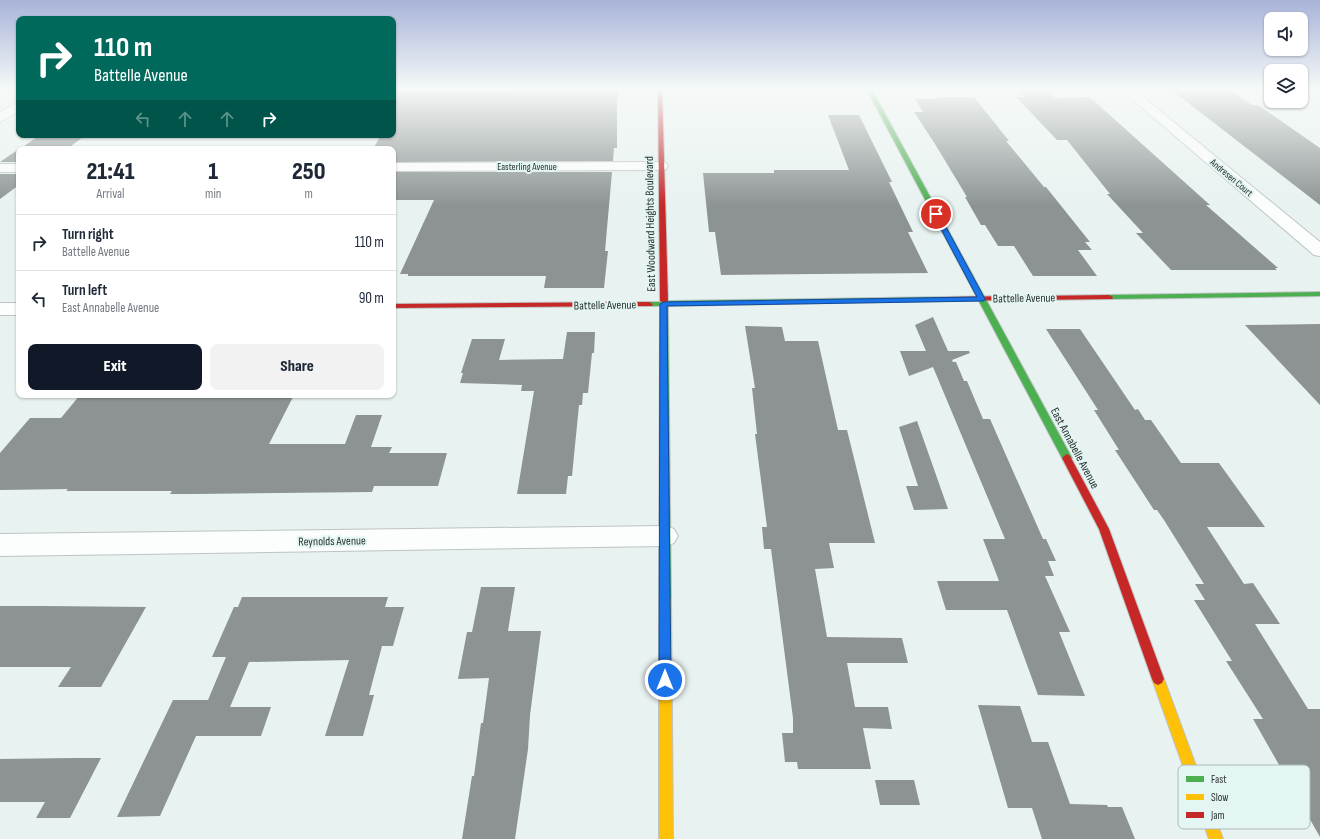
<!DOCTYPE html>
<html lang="en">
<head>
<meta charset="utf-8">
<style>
  :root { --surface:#fff; --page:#f2f2f3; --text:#1f2937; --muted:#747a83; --line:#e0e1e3; --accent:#111827 }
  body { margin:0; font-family:"Sofia Sans Condensed",sans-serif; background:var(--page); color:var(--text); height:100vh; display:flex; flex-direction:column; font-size:15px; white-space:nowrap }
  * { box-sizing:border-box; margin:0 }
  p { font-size:13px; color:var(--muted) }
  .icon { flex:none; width:22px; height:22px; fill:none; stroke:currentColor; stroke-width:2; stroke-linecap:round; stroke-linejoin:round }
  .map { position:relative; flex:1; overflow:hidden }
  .details { position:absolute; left:16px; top:146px; width:380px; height:252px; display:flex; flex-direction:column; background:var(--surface); border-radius:8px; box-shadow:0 1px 3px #0004 }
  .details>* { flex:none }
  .top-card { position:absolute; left:16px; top:16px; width:380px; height:122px; border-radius:8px; box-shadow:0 1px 3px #0004; background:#00695c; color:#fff; overflow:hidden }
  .controls { position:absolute; left:1264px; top:12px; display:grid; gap:8px }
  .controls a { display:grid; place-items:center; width:44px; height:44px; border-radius:8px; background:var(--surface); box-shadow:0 1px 3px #0004; font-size:20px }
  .pin { position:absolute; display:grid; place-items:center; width:34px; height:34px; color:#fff; margin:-17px; border:2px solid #fff; border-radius:50%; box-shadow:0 1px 4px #0007 }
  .me { position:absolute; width:44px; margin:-22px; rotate:0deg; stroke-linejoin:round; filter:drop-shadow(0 0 3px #0008) }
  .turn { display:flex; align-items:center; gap:14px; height:84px; padding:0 12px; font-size:18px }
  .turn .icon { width:52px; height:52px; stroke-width:2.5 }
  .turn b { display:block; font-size:28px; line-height:34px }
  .lanes { display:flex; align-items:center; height:38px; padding:0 12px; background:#0003; justify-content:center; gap:20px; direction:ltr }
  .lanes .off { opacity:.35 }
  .eta { display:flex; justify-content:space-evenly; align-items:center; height:68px; text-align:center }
  .eta b { font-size:24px; font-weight:800; line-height:28px }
  .button { display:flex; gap:8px; margin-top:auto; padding:8px 12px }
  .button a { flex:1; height:46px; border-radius:8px; background:var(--accent); color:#fff; font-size:16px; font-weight:800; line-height:46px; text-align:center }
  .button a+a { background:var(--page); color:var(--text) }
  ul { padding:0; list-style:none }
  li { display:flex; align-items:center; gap:12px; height:56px; padding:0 12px; border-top:1px solid var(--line) }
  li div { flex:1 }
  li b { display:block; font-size:15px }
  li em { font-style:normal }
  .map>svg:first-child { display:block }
</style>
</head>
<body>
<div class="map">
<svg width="1320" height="839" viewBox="0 0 1320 839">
  <rect width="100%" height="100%" fill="#e8f2f0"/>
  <g fill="#8c9392">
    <polygon points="1169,88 1229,89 1252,105 1258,105 1320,148 1320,205"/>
    <polygon points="619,89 617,102 617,148 614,148 613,161 393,162 393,149 373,149 381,135 393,135 393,92"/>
    <polygon points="1047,89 1055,98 1089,97 1093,100 1210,205 1206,205 1278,268 1275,268 1277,270 1171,270 1136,233 1143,233 1107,194 1110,194 1067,140 1057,140 1016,97 1025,97 1018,90"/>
    <polygon points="936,97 974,97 1009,141 1006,141 1044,187 1046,187 1090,242 1085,242 1092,250 1078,250 1097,276 1033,276 1014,246 998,246 985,225 981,225 965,197 967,197 935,144 914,112 923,112 915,99 938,99"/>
    <polygon points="828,115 859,115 892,182 889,182 913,232 908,232 928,273 721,275 715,232 709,232 703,173 774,173 774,170 849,170"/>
    <polygon points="37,137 83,137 67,149 20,149"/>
    <polygon points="19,149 19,162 0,162"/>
    <polygon points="393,172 612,172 605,251 608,251 604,288 544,288 546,276 408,276 408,274 400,274 434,200 393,200"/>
    <polygon points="0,174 19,174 19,185 0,199"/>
    <polygon points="933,317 948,351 969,351 970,353 952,360 953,362 956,362 964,381 967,381 983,419 990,419 1043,539 1046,539 1056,561 1048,561 1054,576 1045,576 1070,632 1059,632 1085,696 1038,695 1007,610 946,610 937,581 999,581 983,539 1005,539 933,367 909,376 900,351 926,351 915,325"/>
    <polygon points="1320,324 1320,405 1245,325"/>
    <polygon points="745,326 782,327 785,341 818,341 838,430 847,430 875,543 829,543 834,568 815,569 827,637 902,638 908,663 847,663 855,707 888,707 892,729 863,728 871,769 798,769 797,762 785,762 782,733 793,733 793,718 771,549 764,549 762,527 767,527 755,434 757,434 752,388 755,388"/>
    <polygon points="1046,329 1080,329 1135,410 1138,409 1145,420 1151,420 1181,463 1219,463 1265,527 1207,527 1244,584 1253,583 1280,624 1255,624 1308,709 1320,709 1320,837 1253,719 1263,719 1226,661 1232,661 1194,600 1205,600 1195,584 1204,584 1164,520 1157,510 1154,510 1115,450 1119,450 1094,410 1098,410"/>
    <polygon points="567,332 595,332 594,353 592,353 588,393 583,393 582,405 579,405 572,476 568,476 566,494 517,494 534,391 521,391 522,385 460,383 463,373 461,373 472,339 505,339 499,360 563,359"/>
    <polygon points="80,395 294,395 269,444 345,444 356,415 382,415 371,447 392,447 389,453 447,453 438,486 374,486 372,492 195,494 170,494 172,491 66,491 68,489 0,490 0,453 30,418 61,418"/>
    <polygon points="917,421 948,509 914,510 906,486 918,486 899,427"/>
    <polygon points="481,587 515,587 508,631 541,631 530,715 528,749 515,839 462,839 472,776 474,776 481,723 483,723 489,678 458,679 467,632 472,632"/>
    <polygon points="242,597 388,597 385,607 404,607 393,646 382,646 369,695 374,695 363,736 325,736 349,660 249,662 230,707 271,707 261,736 196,736 160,816 117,817 173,700 208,700 226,657 212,657 234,607 238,607"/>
    <polygon points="0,606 45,606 146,607 101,687 58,687 71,667 0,667"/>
    <polygon points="978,705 1020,706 1032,742 1048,742 1070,804 1107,805 1108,807 1122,807 1135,839 1042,839 1032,808 1008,808"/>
    <polygon points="73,758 101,758 70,818 36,818 45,802 0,802 0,759"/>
    <polygon points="875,780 914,780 920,805 880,805"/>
  </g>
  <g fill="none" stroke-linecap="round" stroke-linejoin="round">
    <g stroke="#bdc4c3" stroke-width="2">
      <g id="street">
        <polygon points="1119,88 1132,88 1320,242 1320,256 1314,255"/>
        <polygon points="19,102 19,111 0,122 0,112"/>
        <polygon points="661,162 666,163 668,166 666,169 661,170 393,171 393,163"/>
        <rect x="0" y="164" width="19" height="8"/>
        <rect x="0" y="303" width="19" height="12"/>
        <polygon points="665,526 674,529 678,536 674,543 665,546 0,556 0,534"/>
      </g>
    </g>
    <g stroke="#bdc4c3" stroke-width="2">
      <g id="fast">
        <polygon points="866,88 871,88 1072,458 1070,460 1064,460 1062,458"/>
        <polygon points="1320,292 1320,296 1109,299 1105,297 1109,295"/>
        <polygon points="944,297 947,297 947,301 668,306 671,599 669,602 665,604 661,602 659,599 660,306 646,306 646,302 660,302 664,299 668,301"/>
      </g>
    </g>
    <g stroke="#bdc4c3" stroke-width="2">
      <g id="slow">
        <polygon points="665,594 669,596 671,599 673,839 659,839 659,599 661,596"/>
        <polygon points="1158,673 1162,675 1164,679 1223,839 1209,839 1152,679 1154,675"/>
      </g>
    </g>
    <g stroke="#bdc4c3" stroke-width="2">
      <g id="jam">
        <polygon points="658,88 662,88 668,301 664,303 660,301"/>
        <polygon points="1109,295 1113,297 1112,299 944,301 940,299 944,297"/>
        <polygon points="649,302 653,304 652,306 393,308 393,304"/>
        <polygon points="1067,454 1070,456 1109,529 1164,679 1162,683 1158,685 1154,683 1152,679 1099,529 1062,458 1064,456"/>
      </g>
    </g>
    <use href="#street" fill="#fcfdfd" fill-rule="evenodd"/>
    <use href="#fast" fill="#4caf50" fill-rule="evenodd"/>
    <use href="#slow" fill="#ffc107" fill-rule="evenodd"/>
    <use href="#jam" fill="#c62828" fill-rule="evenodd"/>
  </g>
  <linearGradient id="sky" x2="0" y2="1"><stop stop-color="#a8b3d8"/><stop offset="0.43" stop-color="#f5f9f8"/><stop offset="1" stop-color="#f5f9f8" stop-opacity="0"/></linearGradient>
  <rect width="1320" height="206" fill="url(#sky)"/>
  <polygon fill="#1a73e8" stroke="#114b97" points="936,212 939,214 985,299 984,301 667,306 671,680 670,684 665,686 661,684 659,680 660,304 664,302 977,297 933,214"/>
  <g text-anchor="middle" stroke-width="4" stroke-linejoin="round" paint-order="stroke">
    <g font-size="10" fill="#2b3131" stroke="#e4f6f3">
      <text x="527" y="170">Easterling Avenue</text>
      <text transform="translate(1232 177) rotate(40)" y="4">Andresen Court</text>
    </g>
    <g font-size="12" fill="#2b3131" stroke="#e4f6f3">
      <text transform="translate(650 224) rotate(-91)" y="4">East Woodward Heights Boulevard</text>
      <text transform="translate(1024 298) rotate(-1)" y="4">Battelle Avenue</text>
      <text transform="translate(605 305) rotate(-1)" y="4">Battelle Avenue</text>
      <text transform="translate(1075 448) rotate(62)" y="4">East Annabelle Avenue</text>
      <text transform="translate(332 541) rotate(-1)" y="4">Reynolds Avenue</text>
    </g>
  </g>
  <rect x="1178" y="765" width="132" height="64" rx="6" fill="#e4f6f3" stroke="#acbbb9" stroke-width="1"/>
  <rect x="1186" y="776" width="18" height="6" fill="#4caf50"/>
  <rect x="1186" y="794" width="18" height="6" fill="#ffc107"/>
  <rect x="1186" y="812" width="18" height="6" fill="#c62828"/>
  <g font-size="11" fill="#2b3131">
    <text x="1211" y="783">Fast</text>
    <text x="1211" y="801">Slow</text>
    <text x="1211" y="819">Jam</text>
  </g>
</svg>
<div class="controls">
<a><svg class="icon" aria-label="sound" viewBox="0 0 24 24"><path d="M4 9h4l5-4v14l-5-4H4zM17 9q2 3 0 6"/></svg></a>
<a><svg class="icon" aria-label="layers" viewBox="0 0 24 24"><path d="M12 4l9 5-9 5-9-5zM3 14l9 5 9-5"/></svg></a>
</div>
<div class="pin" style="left:936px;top:214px;background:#d93025"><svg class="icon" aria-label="arrive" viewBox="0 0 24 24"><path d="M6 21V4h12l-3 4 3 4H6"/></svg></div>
<svg class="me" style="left:665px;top:680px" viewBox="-20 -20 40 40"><circle r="17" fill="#1a73e8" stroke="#fff" stroke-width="3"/><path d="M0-11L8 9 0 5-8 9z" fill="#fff"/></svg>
<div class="top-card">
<div class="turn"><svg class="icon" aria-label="right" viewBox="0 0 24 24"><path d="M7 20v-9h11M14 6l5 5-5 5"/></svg><div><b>110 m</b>Battelle Avenue</div></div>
<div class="lanes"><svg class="icon off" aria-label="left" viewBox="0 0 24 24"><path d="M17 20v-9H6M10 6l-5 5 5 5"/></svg><svg class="icon off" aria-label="ahead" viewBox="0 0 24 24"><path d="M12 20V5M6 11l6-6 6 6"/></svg><svg class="icon off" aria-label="ahead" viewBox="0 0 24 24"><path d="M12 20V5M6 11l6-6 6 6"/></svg><svg class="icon" aria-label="right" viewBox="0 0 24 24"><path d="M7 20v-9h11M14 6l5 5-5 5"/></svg></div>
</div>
<section class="details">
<div class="eta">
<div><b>21:41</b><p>Arrival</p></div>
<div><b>1</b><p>min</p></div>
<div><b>250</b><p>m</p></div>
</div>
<ul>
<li><svg class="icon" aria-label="right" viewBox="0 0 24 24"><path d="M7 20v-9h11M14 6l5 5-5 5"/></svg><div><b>Turn right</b><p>Battelle Avenue</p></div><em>110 m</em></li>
<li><svg class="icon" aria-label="left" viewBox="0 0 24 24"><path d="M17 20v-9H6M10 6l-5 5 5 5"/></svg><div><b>Turn left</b><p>East Annabelle Avenue</p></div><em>90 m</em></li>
</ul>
<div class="button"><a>Exit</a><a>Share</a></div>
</section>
</div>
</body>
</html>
